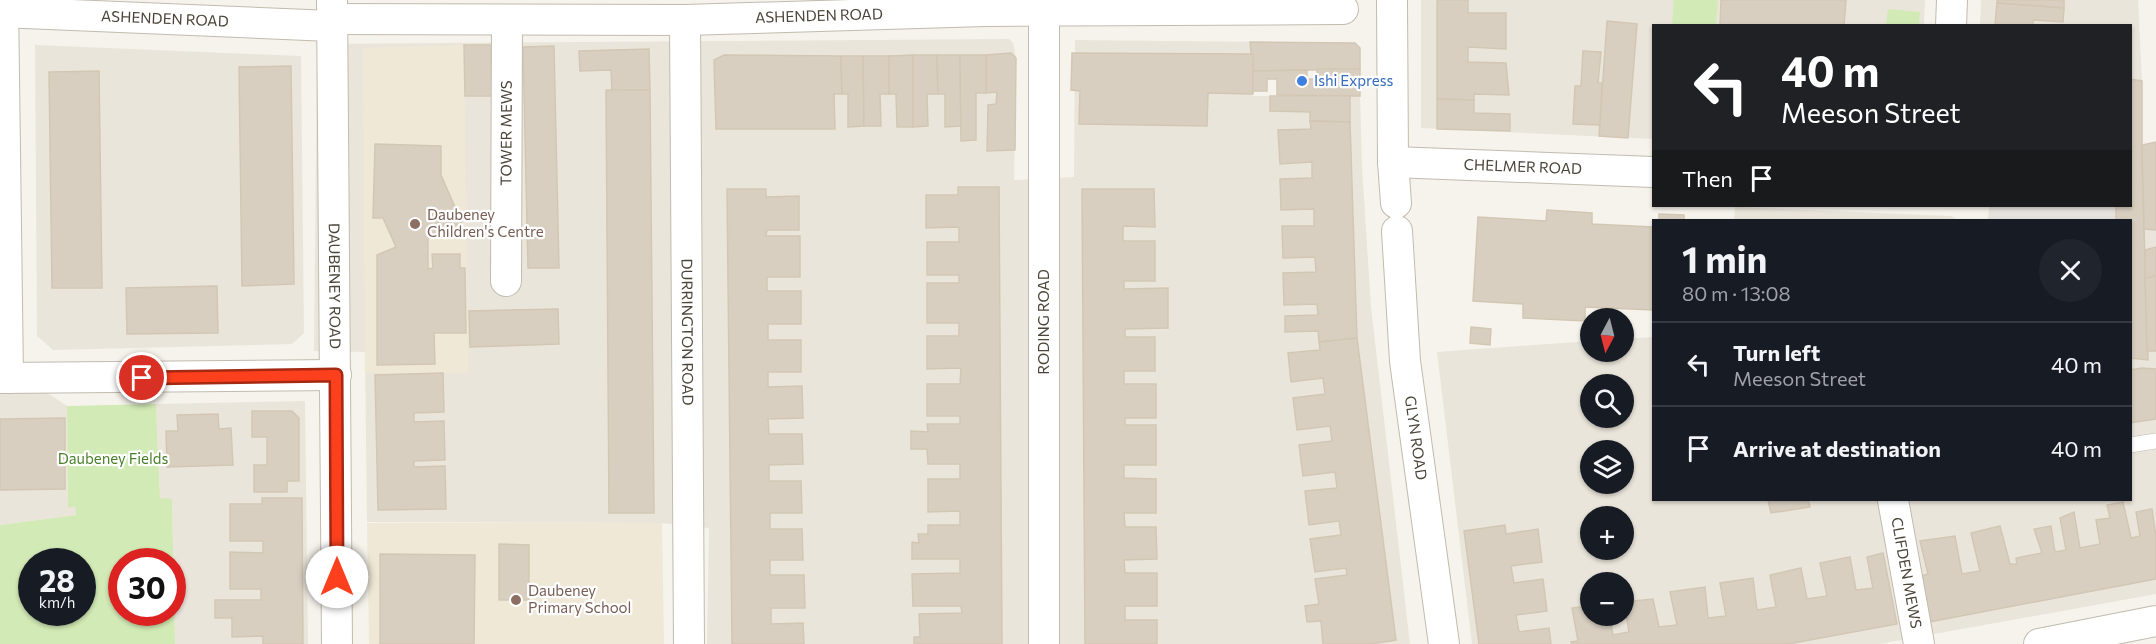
<!DOCTYPE html>
<html lang="en">
<head>
<meta charset="utf-8">
<style>
  :root { --surface:#171b24; --page:#20242c; --text:#f1f3f6; --muted:#9ea1a6; --line:#363941 }
  body { margin:0; font-family:Commissioner,sans-serif; background:var(--page); color:var(--text); height:100vh; display:flex; flex-direction:column; font-size:22px; white-space:nowrap }
  * { box-sizing:border-box; margin:0 }
  p { font-size:20px; color:var(--muted) }
  .icon { flex:none; width:33px; height:33px; fill:none; stroke:currentColor; stroke-width:2; stroke-linecap:round; stroke-linejoin:round }
  .map { position:relative; flex:1; overflow:hidden }
  .drawer { position:absolute; left:1652px; top:219px; width:480px; height:282px; display:flex; flex-direction:column; background:var(--surface); border-radius:0px; box-shadow:0 2px 4px #0004 }
  .drawer>* { flex:none }
  .guide { position:absolute; left:1652px; top:24px; width:480px; height:183px; border-radius:0px; box-shadow:0 2px 4px #0004; background:#202124; color:#fff; overflow:hidden }
  .needle { width:39px; rotate:187deg }
  .tools { position:absolute; left:1580px; top:308px; display:grid; gap:12px }
  .tools a { display:grid; place-items:center; width:54px; height:54px; border-radius:50%; background:var(--surface); box-shadow:0 2px 4px #0004; font-size:30px }
  .speed { position:absolute; left:18px; top:548px; display:flex; gap:12px; font-size:30px; font-weight:700; text-align:center }
  .speed>* { display:grid; place-content:center; width:78px; height:78px; border-radius:50%; background:var(--surface); box-shadow:0 2px 4px #0004; line-height:1 }
  .speed small { font-size:15px; font-weight:400 }
  .speed .limit { border:9px solid #d22; background:#fff; color:#111 }
  .pin { position:absolute; display:grid; place-items:center; width:51px; height:51px; color:#fff; margin:-26px; border:3px solid #fff; border-radius:50%; box-shadow:0 2px 6px #0007 }
  .me { position:absolute; width:66px; margin:-33px; rotate:0deg; stroke-linejoin:round; filter:drop-shadow(0 0 4px #0008) }
  .turn { display:flex; align-items:center; gap:21px; height:126px; padding:0 30px; font-size:27px }
  .turn .icon { width:78px; height:78px; stroke-width:2.5 }
  .turn b { display:block; font-size:42px; line-height:51px }
  .then { display:flex; align-items:center; height:57px; padding:0 30px; background:#0003; gap:12px; font-size:22px }
  .round { display:grid; place-items:center; flex:none; width:63px; height:63px; border-radius:32px; background:var(--page) }
  .overview { display:flex; align-items:center; justify-content:space-between; height:102px; padding:0 30px }
  h1 { font-size:36px; font-weight:700; line-height:45px }
  ul { padding:0; list-style:none }
  li { display:flex; align-items:center; gap:18px; height:84px; padding:0 30px; border-top:2px solid var(--line) }
  li div { flex:1 }
  li b { display:block; font-size:22px }
  li em { font-style:normal }
  .map>svg:first-child { display:block }
</style>
</head>
<body>
<div class="map">
<svg width="2156" height="644" viewBox="0 0 2156 644">
  <rect width="100%" height="100%" fill="#f6f3ec"/>
  <g fill="#eae5da" fill-rule="evenodd">
    <polygon points="1421,0 1925,0 1924,25 1653,26 1653,139 1421,128"/>
    <polygon points="1981,0 2138,0 2142,81 2130,79 2130,26 1980,26"/>
    <polygon points="1009,39 1013,43 1016,58 1014,180 1074,177 1075,40 1355,43 1360,48 1360,69 1253,71 1253,94 1252,96 1360,96 1362,168 1371,307 1410,644 707,644 709,528 662,523 367,522 365,352 314,351 317,44"/>
    <polygon points="35,45 301,56 304,333 292,344 53,350 37,336"/>
    <polygon points="1735,207 1951,216 1957,220 1734,220"/>
    <path d="M 2144,229 L 2156,230 L 2156,594 L 1879,644 L 1472,644 L 1437,352 L 1590,341 L 1590,351 L 1623,351 L 1623,339 L 1653,337 L 1653,500 L 2130,500 L 2130,358 ZM 1590,384 L 1623,384 L 1623,417 L 1590,417 ZM 1590,450 L 1623,450 L 1623,483 L 1590,483 ZM 1590,516 L 1623,516 L 1623,549 L 1590,549 ZM 1590,582 L 1623,582 L 1623,615 L 1590,615 Z"/>
    <polygon points="0,362 67,406 68,507 75,506 77,515 0,525"/>
    <polygon points="305,401 308,644 175,644 172,499 160,499 156,404"/>
  </g>
  <polygon fill="#e6e2dd" points="2130,79 2142,81 2142,161 2130,220 1988,220 1989,206 2130,206"/>
  <g fill="#efe8d6">
    <polygon points="464,45 468,373 365,373 363,48"/>
    <polygon points="367,523 662,523 664,644 369,644"/>
  </g>
  <g fill="#d2eab5" fill-rule="evenodd">
    <polygon points="1674,0 1718,0 1716,25 1672,25"/>
    <polygon points="1888,9 1920,12 1919,25 1886,25"/>
    <path d="M 156,404 L 160,498 L 172,499 L 175,644 L 0,644 L 0,525 L 76,515 L 75,506 L 68,508 L 67,406 ZM 32,561 L 82,561 L 82,612 L 32,612 ZM 122,561 L 172,561 L 172,612 L 122,612 Z"/>
  </g>
  <g fill="#d8cfc1" stroke="#d3c7b4" stroke-width="1.5">
    <polygon points="1437,0 1468,0 1468,13 1506,13 1506,49 1468,47 1468,62 1506,63 1509,95 1474,94 1474,100 1437,99"/>
    <polygon points="1721,0 1846,0 1844,26 1720,26"/>
    <polygon points="1997,0 2064,0 2064,8 1997,3"/>
    <polygon points="1997,3 2064,8 2063,22 2033,20 2033,26 1995,25"/>
    <polygon points="1607,21 1637,24 1628,138 1599,136"/>
    <polygon points="1250,42 1355,43 1360,48 1360,69 1253,71"/>
    <polygon points="464,45 491,45 492,96 465,96"/>
    <polygon points="554,46 559,268 528,268 523,47"/>
    <polygon points="649,49 650,90 612,91 611,70 580,71 579,51"/>
    <polygon points="1583,51 1601,52 1598,83 1602,83 1600,125 1573,124 1575,86 1581,86"/>
    <polygon points="1011,53 1016,58 1015,150 987,151 988,105 996,104 997,92 986,93 986,55"/>
    <polygon points="1072,53 1253,54 1253,94 1208,93 1207,126 1079,124 1080,91 1071,90"/>
    <polygon points="724,55 841,56 842,94 834,94 835,129 716,129 714,60"/>
    <polygon points="913,55 913,127 897,127 896,94 889,94 889,56"/>
    <polygon points="913,55 937,55 938,94 927,94 928,126 913,127"/>
    <polygon points="937,55 960,55 961,126 945,127 945,94 938,94"/>
    <polygon points="960,55 986,55 986,93 976,93 976,140 961,141"/>
    <polygon points="841,56 863,56 864,126 848,127 848,94 842,94"/>
    <polygon points="863,56 889,56 889,94 880,94 881,126 864,126"/>
    <polygon points="291,66 294,284 242,286 239,67"/>
    <polygon points="1317,69 1360,69 1360,96 1277,95 1277,79 1267,79 1267,91 1253,91 1253,71 1307,70 1307,79 1317,79"/>
    <polygon points="99,71 102,288 52,288 49,72"/>
    <polygon points="2130,79 2142,81 2142,161 2148,360 2130,358 2130,220 2116,220 2116,206 2130,206"/>
    <polygon points="606,90 650,90 654,513 609,513"/>
    <polygon points="1270,96 1350,96 1350,122 1310,121 1310,112 1270,111"/>
    <polygon points="1437,99 1474,100 1474,113 1510,114 1510,131 1437,129"/>
    <polygon points="1310,121 1350,122 1357,338 1319,342 1318,331 1285,332 1285,316 1318,315 1317,304 1284,305 1283,273 1316,272 1315,257 1283,258 1282,226 1314,226 1314,209 1281,210 1280,179 1312,178 1312,162 1280,164 1278,130 1311,129"/>
    <polygon points="2156,142 2156,230 2144,229 2142,145"/>
    <polygon points="375,144 441,146 441,175 462,223 428,237 428,269 433,268 432,254 460,254 460,268 465,268 466,333 434,333 435,364 377,365 377,255 396,247 383,218 373,218"/>
    <polygon points="958,187 999,187 1002,644 914,644 914,637 920,637 919,614 962,613 961,606 913,606 912,574 960,573 960,559 912,559 912,542 919,543 918,534 928,534 928,525 960,525 960,511 928,512 928,479 960,479 960,464 928,464 927,449 911,449 911,431 928,432 927,424 960,424 960,416 927,416 927,384 960,384 961,368 927,369 927,336 959,336 959,323 927,323 927,283 959,283 959,275 927,275 927,242 959,242 959,227 926,228 926,195 958,195"/>
    <polygon points="727,189 766,189 766,197 799,196 799,230 767,230 766,236 800,236 800,277 767,277 767,291 801,291 801,324 768,324 768,340 801,340 801,372 768,372 768,387 802,386 803,418 768,419 769,434 802,434 803,464 769,465 769,481 801,481 802,513 770,513 770,529 802,529 803,560 770,560 770,575 804,575 805,608 771,608 771,624 803,623 804,644 732,644"/>
    <polygon points="1082,189 1154,189 1155,227 1123,226 1123,241 1155,241 1155,281 1124,281 1124,289 1168,288 1168,328 1125,329 1125,337 1155,337 1155,371 1124,371 1124,384 1156,384 1156,418 1125,418 1125,425 1156,425 1156,465 1124,465 1124,478 1156,479 1156,513 1124,513 1125,527 1156,527 1157,559 1124,560 1125,573 1157,573 1157,606 1125,606 1125,620 1157,620 1157,644 1085,644"/>
    <polygon points="1547,210 1592,213 1592,224 1653,227 1653,310 1585,307 1585,321 1523,318 1523,304 1473,301 1478,217 1546,221"/>
    <polygon points="1659,214 1684,215 1684,220 1659,220"/>
    <polygon points="2156,247 2156,276 2145,278 2145,250"/>
    <polygon points="2156,276 2156,351 2147,351 2145,278"/>
    <polygon points="217,286 218,333 127,334 126,288"/>
    <polygon points="558,309 559,344 470,347 469,311"/>
    <polygon points="1471,327 1491,329 1490,345 1470,343"/>
    <polygon points="1357,338 1396,640 1371,644 1323,644 1321,621 1307,622 1305,606 1319,604 1315,579 1347,575 1346,568 1315,572 1310,539 1341,535 1339,521 1309,525 1305,491 1337,488 1335,472 1303,476 1299,445 1332,441 1330,426 1297,430 1293,398 1325,394 1323,378 1291,382 1288,353 1320,350 1319,342"/>
    <polygon points="2142,368 2156,369 2156,419 2130,423 2130,370"/>
    <polygon points="443,373 444,412 414,413 414,422 444,421 445,460 414,461 414,467 445,466 446,509 378,510 375,375"/>
    <polygon points="252,411 292,411 299,418 299,481 287,481 287,492 254,492 254,465 267,465 267,437 252,437"/>
    <polygon points="218,414 219,429 231,428 233,465 167,467 166,431 178,431 177,415"/>
    <polygon points="65,418 65,489 0,490 0,419"/>
    <polygon points="262,498 302,498 303,644 263,644 263,636 232,637 232,618 215,618 215,600 261,600 261,589 230,589 230,552 263,553 263,541 230,541 230,504 262,504"/>
    <polygon points="1768,500 1808,500 1810,507 1771,513"/>
    <polygon points="2123,502 2131,538 2140,536 2136,512 2152,509 2156,537 2156,579 1929,622 1921,576 1928,574 1920,541 1955,536 1962,574 1980,571 1971,533 2000,526 2010,564 2017,564 2016,558 2042,553 2034,529 2051,526 2055,552 2066,550 2060,518 2074,512 2080,548 2100,544 2096,520 2110,518 2107,505"/>
    <polygon points="1505,525 1506,534 1538,529 1542,562 1511,566 1514,583 1543,579 1547,611 1516,615 1519,632 1549,628 1551,644 1479,644 1464,531"/>
    <polygon points="499,544 529,545 529,600 499,600"/>
    <polygon points="1883,553 1897,624 1788,644 1571,644 1571,642 1578,641 1572,608 1590,606 1590,615 1609,615 1613,635 1629,632 1624,602 1653,599 1659,627 1677,625 1670,592 1705,587 1708,618 1726,616 1720,583 1753,578 1757,610 1776,607 1770,575 1801,568 1807,599 1827,596 1820,563 1850,557 1856,590 1873,588 1867,557"/>
    <polygon points="380,554 475,555 474,644 380,644"/>
  </g>
  <g fill="none" stroke-linecap="round" stroke-linejoin="round">
    <g stroke="#c2bbae" stroke-width="16">
      <polyline id="lane" points="2130,445 2156,441"/>
    </g>
    <g stroke="#c2bbae" stroke-width="32">
      <g id="street">
        <polyline points="3,0 8,378"/>
        <path id="s1" d="M 332,0 L 337,644"/>
        <polyline points="1392,0 1393,162 1396,203"/>
        <path id="s2" d="M 0,12 L 331,26"/>
        <path id="s3" d="M 331,19 L 685,20 L 985,11 L 1343,9"/>
        <path id="s4" d="M 685,20 L 689,644"/>
        <polyline points="1951,26 1952,0"/>
        <path id="s5" d="M 1393,162 L 1653,172"/>
        <path id="s6" d="M 1397,231 L 1405,361 L 1444,644"/>
        <path id="s7" d="M 506,281 L 507,20"/>
        <polyline points="0,378 336,375"/>
        <path id="s8" d="M 1893,500 L 1919,644"/>
        <polyline points="1044,644 1044,0"/>
        <polyline points="2039,644 2156,621"/>
      </g>
    </g>
    <use href="#lane" stroke="#fff" stroke-width="15"/>
    <use href="#street" stroke="#fff" stroke-width="30"/>
  </g>
  <g fill="none" stroke-linecap="round" stroke-linejoin="round">
    <g stroke="#a42913" stroke-width="15">
      <polyline id="route" points="142,378 336,375 337,577"/>
    </g>
    <use href="#route" stroke="#fc3f1d" stroke-width="10"/>
  </g>
  <circle fill="#3f7fe0" stroke="#fff" stroke-width="2" cx="1302" cy="81" r="6"/>
  <g fill="#8d6e63" stroke="#fff" stroke-width="2">
    <circle cx="415" cy="224" r="6"/>
    <circle cx="516" cy="600" r="6"/>
  </g>
  <g text-anchor="middle" stroke-width="4.5" stroke-linejoin="round" paint-order="stroke">
    <g font-size="15" fill="#4b4439" stroke="#fff">
      <text dy="5" stroke="none"><textPath href="#s3" startOffset="488">ASHENDEN ROAD</textPath></text>
      <text dy="5" stroke="none"><textPath href="#s2" startOffset="165">ASHENDEN ROAD</textPath></text>
      <text dy="5" stroke="none"><textPath href="#s7" startOffset="148">TOWER MEWS</textPath></text>
      <text dy="5" stroke="none"><textPath href="#s5" startOffset="130">CHELMER ROAD</textPath></text>
      <text dy="5" stroke="none"><textPath href="#s1" startOffset="286">DAUBENEY ROAD</textPath></text>
      <text transform="translate(1044 322) rotate(-90)" y="5">RODING ROAD</text>
      <text dy="5" stroke="none"><textPath href="#s4" startOffset="312">DURRINGTON ROAD</textPath></text>
      <text dy="5" stroke="none"><textPath href="#s6" startOffset="208">GLYN ROAD</textPath></text>
      <text dy="5" stroke="none"><textPath href="#s8" startOffset="74">CLIFDEN MEWS</textPath></text>
    </g>
    <g font-size="15" fill="#366cbe" stroke="#fff" text-anchor="start">
      <text x="1314" y="86">Ishi Express</text>
    </g>
    <g font-size="15" fill="#785e54" stroke="#fff" text-anchor="start">
      <text x="427" y="220">Daubeney<tspan x="427" dy="17">Children's Centre</tspan></text>
      <text x="528" y="596">Daubeney<tspan x="528" dy="17">Primary School</tspan></text>
    </g>
    <g font-size="15" fill="#4a7f2a" stroke="#fff">
      <text x="113" y="464">Daubeney Fields</text>
    </g>
  </g>
</svg>
<div class="tools">
<a><svg class="needle" viewBox="-14 -14 28 28"><path d="M0-13l5 13h-10z" fill="#e53935"/><path d="M0 13l5-13h-10z" fill="#9ea1a6"/></svg></a>
<a><svg class="icon" aria-label="search" viewBox="0 0 24 24"><circle cx="10" cy="10" r="6"/><path d="M15 15l6 6"/></svg></a>
<a><svg class="icon" aria-label="layers" viewBox="0 0 24 24"><path d="M12 4l9 5-9 5-9-5zM3 14l9 5 9-5"/></svg></a>
<a>+</a>
<a>−</a>
</div>
<div class="speed"><div>28<small>km/h</small></div><div class="limit">30</div></div>
<div class="pin" style="left:142px;top:378px;background:#d93025"><svg class="icon" aria-label="arrive" viewBox="0 0 24 24"><path d="M6 21V4h12l-3 4 3 4H6"/></svg></div>
<svg class="me" style="left:337px;top:577px" viewBox="-20 -20 40 40"><circle r="19" fill="#fff"/><path d="M0-13L10 11 0 6-10 11z" fill="#fc3f1d"/></svg>
<div class="guide">
<div class="turn"><svg class="icon" aria-label="left" viewBox="0 0 24 24"><path d="M17 20v-9H6M10 6l-5 5 5 5"/></svg><div><b>40 m</b>Meeson Street</div></div>
<div class="then">Then<svg class="icon" aria-label="arrive" viewBox="0 0 24 24"><path d="M6 21V4h12l-3 4 3 4H6"/></svg></div>
</div>
<section class="drawer">
<div class="overview"><div><h1>1 min</h1><p>80 m · 13:08</p></div><a class="round"><svg class="icon" aria-label="close" viewBox="0 0 24 24"><path d="M6 6l12 12M18 6L6 18"/></svg></a></div>
<ul>
<li><svg class="icon" aria-label="left" viewBox="0 0 24 24"><path d="M17 20v-9H6M10 6l-5 5 5 5"/></svg><div><b>Turn left</b><p>Meeson Street</p></div><em>40 m</em></li>
<li><svg class="icon" aria-label="arrive" viewBox="0 0 24 24"><path d="M6 21V4h12l-3 4 3 4H6"/></svg><div><b>Arrive at destination</b></div><em>40 m</em></li>
</ul>
</section>
</div>
</body>
</html>
